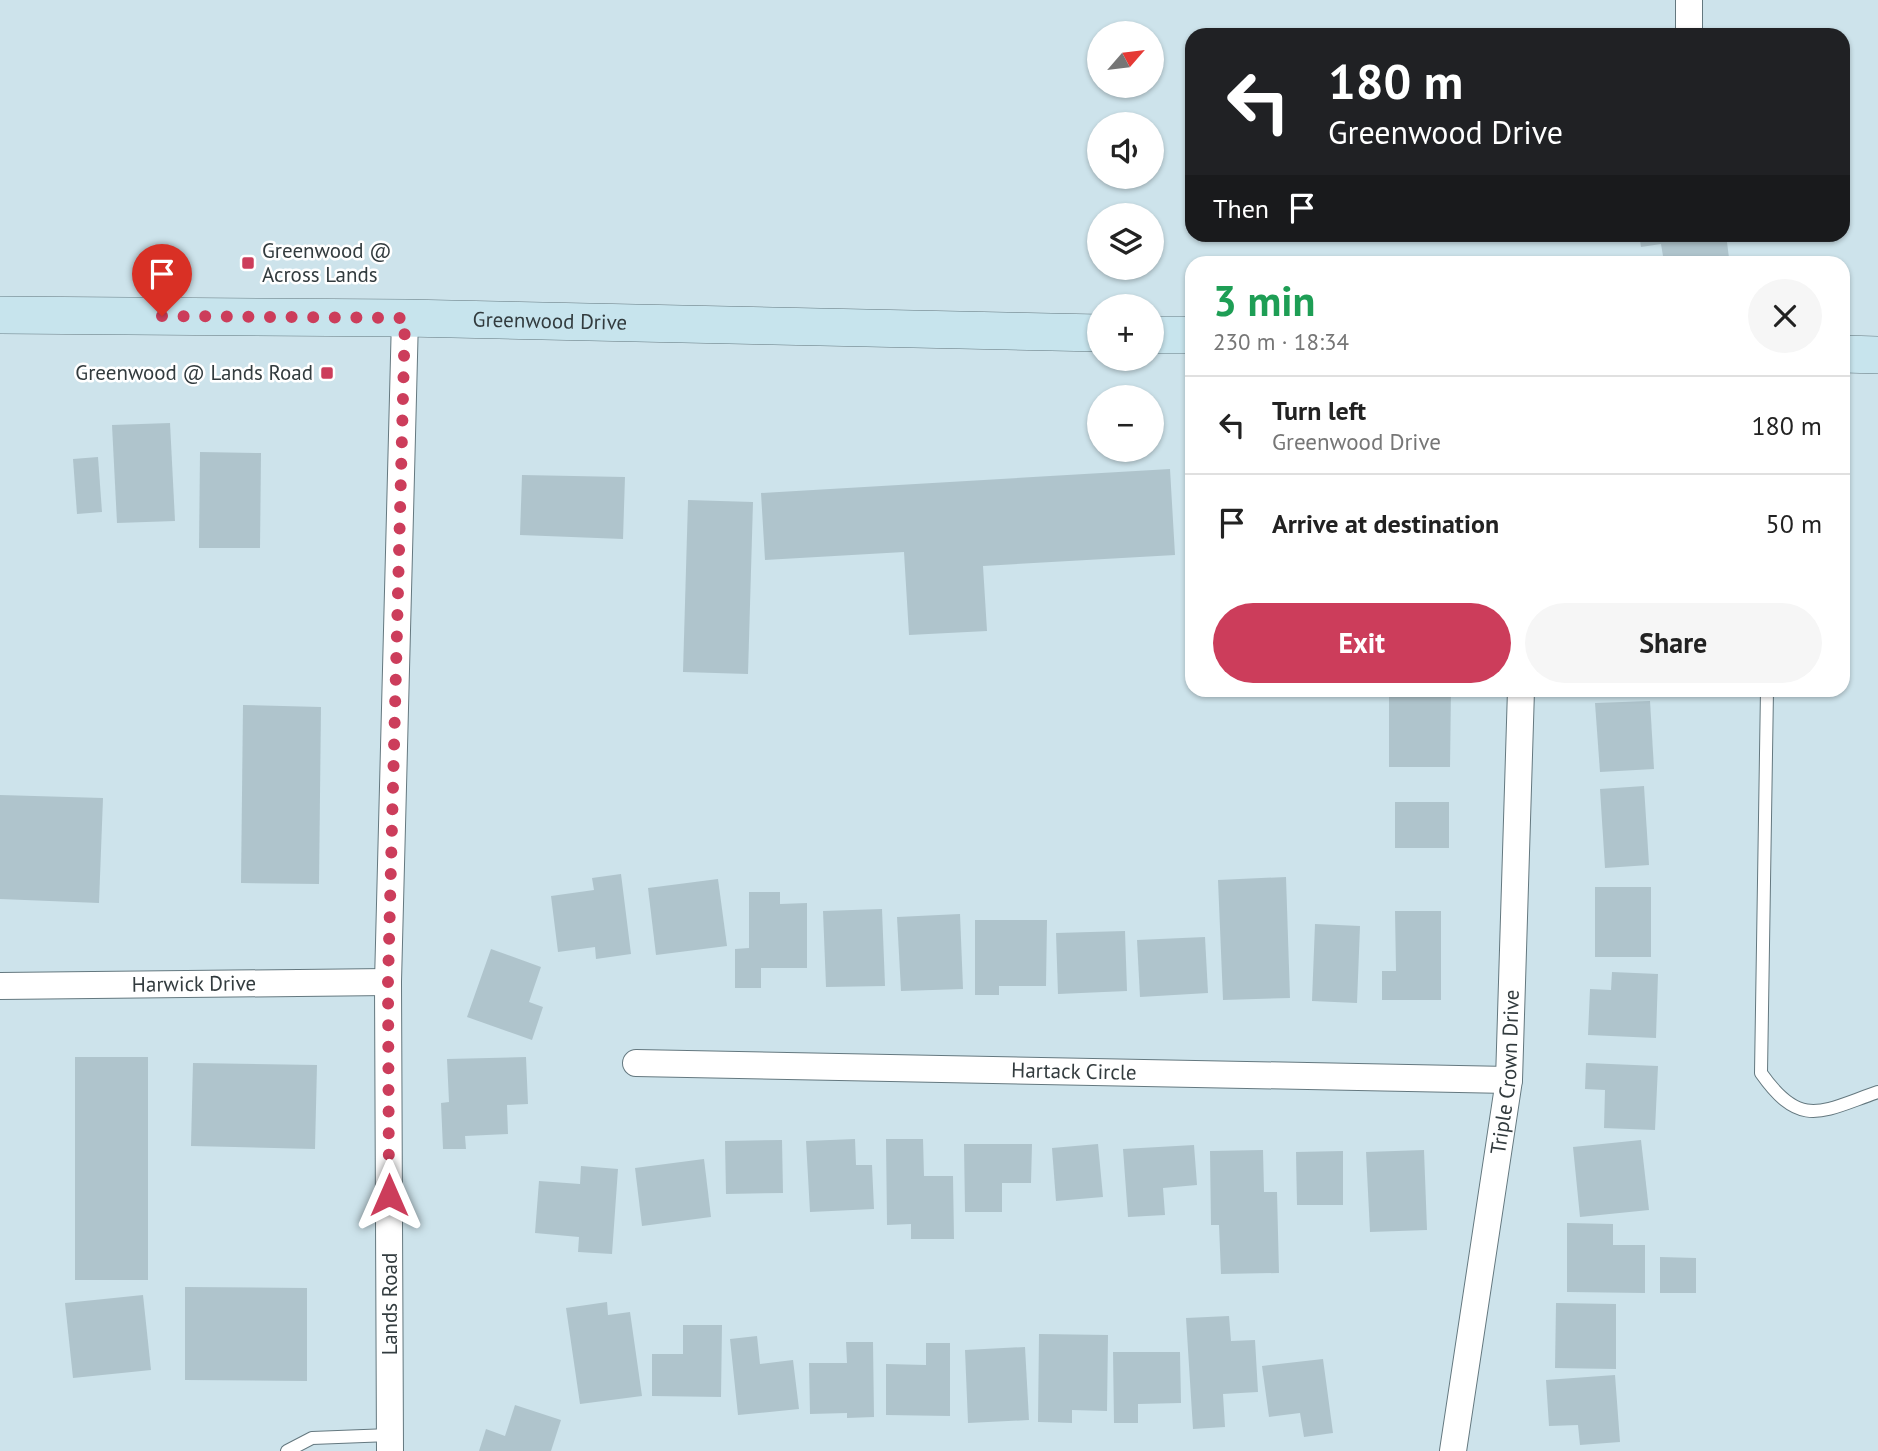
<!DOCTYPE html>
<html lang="en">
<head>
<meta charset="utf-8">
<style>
  :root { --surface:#fff; --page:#f6f6f6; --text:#222; --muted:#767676; --line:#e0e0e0; --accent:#cc3d5b }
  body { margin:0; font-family:"PT Sans",sans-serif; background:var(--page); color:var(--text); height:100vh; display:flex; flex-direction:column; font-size:26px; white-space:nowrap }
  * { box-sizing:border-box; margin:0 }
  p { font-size:23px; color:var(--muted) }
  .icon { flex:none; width:38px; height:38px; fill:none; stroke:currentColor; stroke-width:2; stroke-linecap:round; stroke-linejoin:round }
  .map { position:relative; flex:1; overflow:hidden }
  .drawer { position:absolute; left:1185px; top:256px; width:665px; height:441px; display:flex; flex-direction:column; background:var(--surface); border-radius:21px; box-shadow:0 2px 5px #0004 }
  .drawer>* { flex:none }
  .hud { position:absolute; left:1185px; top:28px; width:665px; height:214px; border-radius:21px; box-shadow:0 2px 5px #0004; background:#202124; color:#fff; overflow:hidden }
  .needle { width:46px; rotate:62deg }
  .controls { position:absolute; left:1087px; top:21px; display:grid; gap:14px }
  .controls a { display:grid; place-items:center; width:77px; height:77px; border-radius:50%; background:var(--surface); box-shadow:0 2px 5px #0004; font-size:35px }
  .pin { position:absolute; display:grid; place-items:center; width:60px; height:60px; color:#fff; margin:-72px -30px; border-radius:50% 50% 50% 0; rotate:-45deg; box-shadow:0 0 7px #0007 }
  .pin .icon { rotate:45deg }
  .me { position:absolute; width:77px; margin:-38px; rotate:0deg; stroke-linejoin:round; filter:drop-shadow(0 0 5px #0008) }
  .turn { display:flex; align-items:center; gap:24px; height:147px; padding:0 28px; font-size:32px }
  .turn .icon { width:91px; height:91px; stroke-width:2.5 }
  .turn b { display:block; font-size:49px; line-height:60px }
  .then { display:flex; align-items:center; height:66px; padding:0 28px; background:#0003; gap:14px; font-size:26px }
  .round { display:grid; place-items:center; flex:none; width:74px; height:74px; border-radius:37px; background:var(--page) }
  .summary { display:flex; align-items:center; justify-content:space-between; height:119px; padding:0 28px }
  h1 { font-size:42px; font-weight:700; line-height:52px; color:#1e9e55 }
  .primary-button { display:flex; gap:14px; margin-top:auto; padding:14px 28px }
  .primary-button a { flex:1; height:80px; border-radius:42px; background:var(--accent); color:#fff; font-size:28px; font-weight:700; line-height:80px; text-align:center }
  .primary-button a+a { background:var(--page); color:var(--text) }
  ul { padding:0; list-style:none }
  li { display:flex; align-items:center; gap:21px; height:98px; padding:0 28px; border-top:2px solid var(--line) }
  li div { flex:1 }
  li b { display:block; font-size:26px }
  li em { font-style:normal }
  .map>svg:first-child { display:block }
</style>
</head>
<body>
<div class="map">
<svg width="1878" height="1451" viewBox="0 0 1878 1451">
  <rect width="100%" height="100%" fill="#cde3eb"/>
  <g fill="#afc4cc">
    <polygon points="1639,234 1726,234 1729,258 1694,262 1664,262 1661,244 1641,247"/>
    <polygon points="170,423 175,521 117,523 112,425"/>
    <polygon points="200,452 261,453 260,548 199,548"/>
    <polygon points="98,457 102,512 77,514 73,459"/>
    <polygon points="1170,469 1175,555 983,566 987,631 909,635 904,552 765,560 761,493"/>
    <polygon points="522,475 625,477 623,539 520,535"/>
    <polygon points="688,500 753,502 748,674 683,672"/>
    <polygon points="1389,690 1451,690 1450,767 1389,767"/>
    <polygon points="1650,701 1654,769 1600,772 1595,703"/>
    <polygon points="243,705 321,707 319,884 241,883"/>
    <polygon points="1644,786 1649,865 1605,868 1600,789"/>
    <polygon points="0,795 103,798 99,903 0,899"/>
    <rect x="1395" y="802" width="54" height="46"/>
    <polygon points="621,874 631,954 596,959 595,947 558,952 551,896 594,890 592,878"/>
    <polygon points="1286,877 1290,998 1223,1000 1218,880"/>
    <polygon points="718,879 727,946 656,955 648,888"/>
    <rect x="1595" y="887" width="56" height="70"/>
    <polygon points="749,892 780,892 780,904 807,903 807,968 761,968 761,988 735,988 735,949 749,948"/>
    <polygon points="882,909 885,986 826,987 823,911"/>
    <polygon points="1395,911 1441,911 1441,1000 1382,1000 1382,971 1396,971"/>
    <polygon points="960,914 963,989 901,991 897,917"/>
    <polygon points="975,920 1047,920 1046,986 999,986 999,995 975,995"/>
    <polygon points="1315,924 1360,926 1357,1003 1312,1001"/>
    <polygon points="1125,931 1127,991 1058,994 1056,933"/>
    <polygon points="1205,937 1208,993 1140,997 1137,940"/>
    <polygon points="491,949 541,967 529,1002 543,1007 532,1040 467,1017"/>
    <polygon points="1612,972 1658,974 1656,1038 1588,1035 1590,989 1611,990"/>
    <rect x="75" y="1057" width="73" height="223"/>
    <polygon points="526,1057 528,1104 507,1105 508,1134 465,1136 466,1149 443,1149 441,1103 449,1102 447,1059"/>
    <polygon points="193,1063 317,1065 315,1149 191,1146"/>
    <polygon points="1586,1063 1658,1066 1655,1130 1604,1128 1605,1090 1585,1089"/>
    <polygon points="855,1139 856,1165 872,1165 874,1209 810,1212 806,1141"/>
    <polygon points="886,1139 923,1139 924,1176 953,1176 954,1239 911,1239 911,1224 887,1225"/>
    <polygon points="782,1140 783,1193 726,1194 725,1141"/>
    <polygon points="1641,1140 1649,1210 1580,1217 1573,1147"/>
    <polygon points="964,1144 1032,1144 1031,1183 1002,1183 1002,1212 965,1212"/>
    <polygon points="1098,1144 1103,1197 1056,1201 1052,1148"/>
    <polygon points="1194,1145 1197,1185 1163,1188 1165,1215 1128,1217 1123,1149"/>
    <polygon points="1263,1150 1264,1192 1277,1192 1279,1273 1221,1274 1219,1225 1211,1225 1210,1151"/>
    <polygon points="1424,1150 1427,1230 1370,1232 1366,1152"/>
    <polygon points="1343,1151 1343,1205 1297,1205 1296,1152"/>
    <polygon points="704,1159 711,1217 642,1226 635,1168"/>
    <polygon points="581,1166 618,1169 612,1254 578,1252 579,1237 535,1233 539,1181 580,1184"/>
    <polygon points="1567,1223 1613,1224 1613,1245 1645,1245 1645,1293 1567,1292"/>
    <polygon points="1660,1257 1696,1258 1696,1293 1660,1293"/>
    <polygon points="185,1287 307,1288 307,1381 185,1380"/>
    <polygon points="143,1295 151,1370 73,1378 65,1303"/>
    <polygon points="607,1302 608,1315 630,1312 642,1396 580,1404 566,1308"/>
    <polygon points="1556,1303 1616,1304 1616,1369 1555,1368"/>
    <polygon points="1229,1316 1231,1341 1255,1340 1258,1392 1223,1394 1225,1427 1193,1429 1186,1318"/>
    <polygon points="683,1325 722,1325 721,1397 652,1396 652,1354 683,1354"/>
    <polygon points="1039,1334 1108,1335 1107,1411 1072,1410 1072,1423 1038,1422"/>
    <polygon points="757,1336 760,1364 793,1360 799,1409 738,1415 730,1339"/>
    <polygon points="846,1342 873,1342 874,1417 847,1418 847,1413 810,1414 809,1363 847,1363"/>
    <polygon points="926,1343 950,1343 950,1416 886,1415 886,1364 926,1365"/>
    <polygon points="1025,1347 1029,1420 968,1423 965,1350"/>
    <polygon points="1113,1352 1180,1352 1181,1403 1138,1404 1138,1423 1114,1423"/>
    <polygon points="1323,1359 1333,1433 1304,1437 1300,1413 1269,1417 1262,1366"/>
    <polygon points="1615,1375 1620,1442 1580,1445 1578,1425 1549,1426 1546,1380"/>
    <polygon points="515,1405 561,1420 551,1451 479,1451 486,1429 505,1436"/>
  </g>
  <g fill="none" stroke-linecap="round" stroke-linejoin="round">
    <g stroke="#64787f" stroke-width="14">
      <g id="lane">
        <path d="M 1767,690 L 1761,1073 C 1801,1130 1822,1111 1878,1092"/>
        <polyline points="287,1451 312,1438 390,1435"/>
      </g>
    </g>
    <g stroke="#64787f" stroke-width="28">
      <g id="street">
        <polyline points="1689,35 1689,0"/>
        <path id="s1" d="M 0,986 L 388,982"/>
        <path id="s2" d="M 636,1063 L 1509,1080"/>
        <polyline points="390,1451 388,982 405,318"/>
        <path id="s3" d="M 1453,1451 L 1509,1080 L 1521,690"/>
      </g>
    </g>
    <g stroke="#64787f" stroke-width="38">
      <g id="secondary">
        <path id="s4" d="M 0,315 L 405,318 L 1099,333"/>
        <polyline points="1152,335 1192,335"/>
        <polyline points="1843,354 1878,355"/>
      </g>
    </g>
    <use href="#lane" stroke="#fff" stroke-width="12"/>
    <use href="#street" stroke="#fff" stroke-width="26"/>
    <use href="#secondary" stroke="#c7e4ed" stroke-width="37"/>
  </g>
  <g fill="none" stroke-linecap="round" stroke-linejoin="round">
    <polyline stroke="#cc3d5b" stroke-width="12" stroke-dasharray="0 21.6" points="162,316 405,318 388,982 389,1195"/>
  </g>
  <g fill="#cc3d5b" stroke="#fff" stroke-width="2.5">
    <rect x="241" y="256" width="14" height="14" rx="3.5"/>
    <rect x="320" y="366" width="14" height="14" rx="3.5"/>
  </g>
  <g text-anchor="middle" stroke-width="5" stroke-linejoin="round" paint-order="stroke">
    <g font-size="21" fill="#323b3e" stroke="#fff" text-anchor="start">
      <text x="262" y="258">Greenwood @<tspan x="262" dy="24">Across Lands</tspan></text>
      <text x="313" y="380" text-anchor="end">Greenwood @ Lands Road</text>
    </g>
    <g font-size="21" fill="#323b3e" stroke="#fff">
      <text dy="7" stroke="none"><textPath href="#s4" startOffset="550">Greenwood Drive</textPath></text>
      <text dy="7" stroke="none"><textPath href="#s1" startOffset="194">Harwick Drive</textPath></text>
      <text dy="7" stroke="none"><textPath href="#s2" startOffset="438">Hartack Circle</textPath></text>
      <text dy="7" stroke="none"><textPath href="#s3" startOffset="383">Triple Crown Drive</textPath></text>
      <text transform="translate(390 1304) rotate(-90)" y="7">Lands Road</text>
    </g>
  </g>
</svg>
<div class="controls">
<a><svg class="needle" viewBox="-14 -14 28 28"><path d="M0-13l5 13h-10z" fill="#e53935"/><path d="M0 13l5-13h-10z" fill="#767676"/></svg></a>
<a><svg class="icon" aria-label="sound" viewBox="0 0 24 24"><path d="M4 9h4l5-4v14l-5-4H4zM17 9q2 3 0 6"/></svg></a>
<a><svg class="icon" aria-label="layers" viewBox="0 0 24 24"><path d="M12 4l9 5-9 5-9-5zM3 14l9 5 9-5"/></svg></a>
<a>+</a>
<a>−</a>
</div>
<div class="pin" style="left:162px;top:316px;background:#d93025"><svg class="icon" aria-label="arrive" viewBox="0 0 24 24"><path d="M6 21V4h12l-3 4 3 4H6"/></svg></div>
<svg class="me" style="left:389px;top:1195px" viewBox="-20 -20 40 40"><path d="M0-17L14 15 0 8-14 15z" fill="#cc3d5b" stroke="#fff" stroke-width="4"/></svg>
<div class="hud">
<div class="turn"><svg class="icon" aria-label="left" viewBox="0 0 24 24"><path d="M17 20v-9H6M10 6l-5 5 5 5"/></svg><div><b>180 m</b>Greenwood Drive</div></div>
<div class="then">Then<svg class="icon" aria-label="arrive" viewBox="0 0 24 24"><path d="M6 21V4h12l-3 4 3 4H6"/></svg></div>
</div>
<section class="drawer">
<div class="summary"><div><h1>3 min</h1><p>230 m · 18:34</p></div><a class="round"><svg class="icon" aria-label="close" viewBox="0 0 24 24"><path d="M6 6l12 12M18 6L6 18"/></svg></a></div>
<ul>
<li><svg class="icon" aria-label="left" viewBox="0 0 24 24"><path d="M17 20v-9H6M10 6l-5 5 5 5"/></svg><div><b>Turn left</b><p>Greenwood Drive</p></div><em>180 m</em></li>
<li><svg class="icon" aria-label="arrive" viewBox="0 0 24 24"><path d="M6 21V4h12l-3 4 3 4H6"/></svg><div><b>Arrive at destination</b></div><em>50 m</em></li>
</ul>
<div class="primary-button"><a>Exit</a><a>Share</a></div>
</section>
</div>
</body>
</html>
